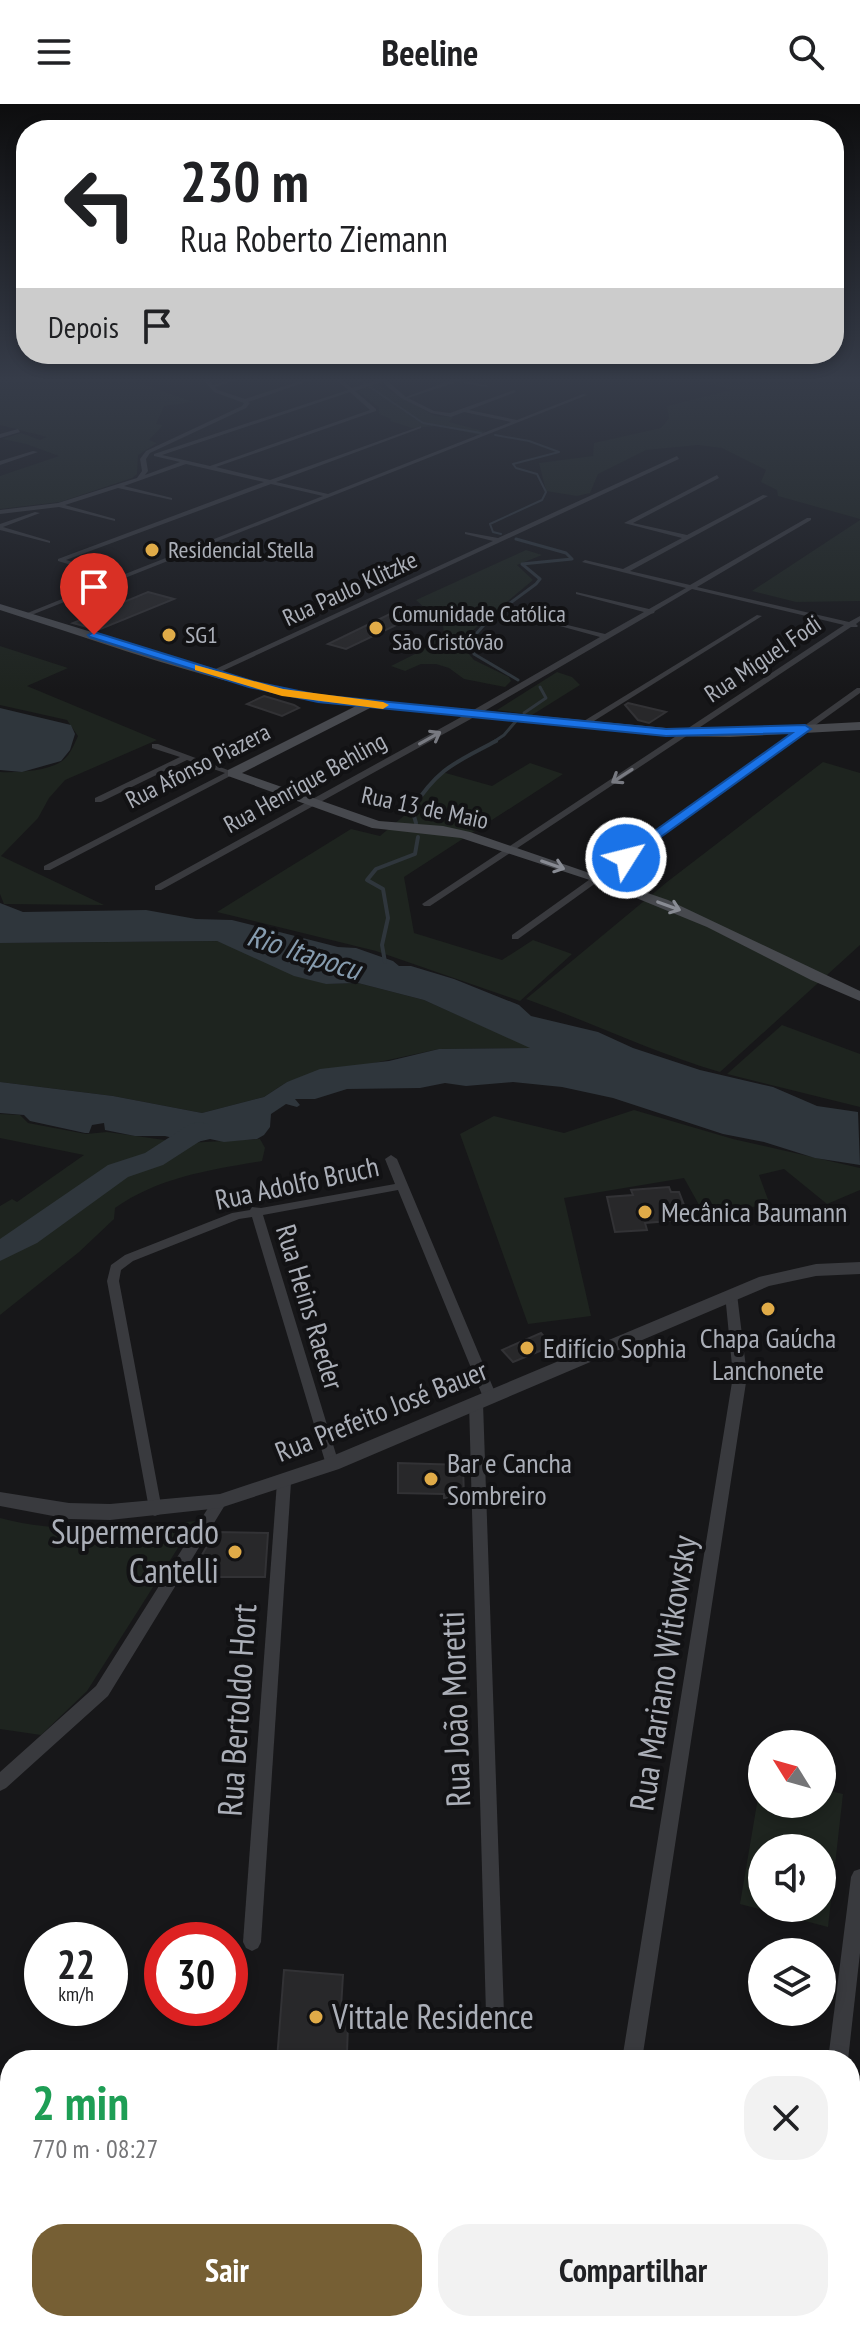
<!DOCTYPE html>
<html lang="pt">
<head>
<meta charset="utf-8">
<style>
  :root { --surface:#fff; --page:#f2f2f2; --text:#202124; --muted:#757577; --accent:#765f34 }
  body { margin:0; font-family:"PT Sans Narrow",sans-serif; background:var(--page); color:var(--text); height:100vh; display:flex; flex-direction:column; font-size:30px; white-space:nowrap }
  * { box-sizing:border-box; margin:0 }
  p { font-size:26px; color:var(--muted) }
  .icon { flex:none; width:44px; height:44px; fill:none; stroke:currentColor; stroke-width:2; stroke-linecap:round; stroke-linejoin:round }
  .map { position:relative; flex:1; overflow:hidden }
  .details { position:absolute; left:0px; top:1946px; width:860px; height:282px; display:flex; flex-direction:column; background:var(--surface); border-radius:32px 32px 0 0; box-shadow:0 4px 12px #0003 }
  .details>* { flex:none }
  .hud { position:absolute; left:16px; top:16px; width:828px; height:244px; border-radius:32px; box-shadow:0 4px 12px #0003; background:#fff; color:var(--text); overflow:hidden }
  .needle { width:52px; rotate:307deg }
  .buttons { position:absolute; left:748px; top:1626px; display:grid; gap:16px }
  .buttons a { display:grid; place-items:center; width:88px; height:88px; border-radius:50%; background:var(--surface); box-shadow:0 4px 12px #0003; font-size:40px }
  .speed { position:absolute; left:24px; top:1818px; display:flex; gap:16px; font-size:40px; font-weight:700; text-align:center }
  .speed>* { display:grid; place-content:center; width:104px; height:104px; border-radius:50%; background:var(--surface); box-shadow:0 4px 12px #0003; line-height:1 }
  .speed small { font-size:20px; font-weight:400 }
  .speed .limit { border:12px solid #d22; background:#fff; color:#111 }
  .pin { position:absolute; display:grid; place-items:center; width:68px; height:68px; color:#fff; margin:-82px -34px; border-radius:50% 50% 50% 0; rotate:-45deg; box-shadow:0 0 8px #0007 }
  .pin .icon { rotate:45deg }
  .me { position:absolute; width:88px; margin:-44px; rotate:54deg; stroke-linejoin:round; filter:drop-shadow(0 0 6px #0008) }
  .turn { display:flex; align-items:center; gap:28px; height:168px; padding:0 32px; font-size:36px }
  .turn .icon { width:104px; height:104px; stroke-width:2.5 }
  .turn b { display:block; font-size:56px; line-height:68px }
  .then { display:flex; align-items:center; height:76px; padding:0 32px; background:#0003; gap:16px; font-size:30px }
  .round { display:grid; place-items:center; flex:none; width:84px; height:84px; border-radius:32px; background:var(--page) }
  .head { display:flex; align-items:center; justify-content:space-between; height:136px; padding:0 32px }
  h1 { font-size:48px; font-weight:600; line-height:60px; color:#1e9e55 }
  .action { display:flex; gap:16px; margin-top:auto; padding:16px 32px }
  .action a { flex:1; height:92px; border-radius:32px; background:var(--accent); color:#fff; font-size:32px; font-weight:600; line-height:92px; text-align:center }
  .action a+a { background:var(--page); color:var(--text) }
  header { display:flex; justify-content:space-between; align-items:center; height:104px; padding:0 32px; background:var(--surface); font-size:36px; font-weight:600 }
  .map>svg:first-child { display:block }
</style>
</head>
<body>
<header><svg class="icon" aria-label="menu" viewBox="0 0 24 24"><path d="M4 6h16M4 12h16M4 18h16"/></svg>Beeline<svg class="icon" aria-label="search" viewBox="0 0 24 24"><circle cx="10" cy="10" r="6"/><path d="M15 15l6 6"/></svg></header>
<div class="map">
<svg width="860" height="2227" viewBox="0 0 860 2227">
  <rect width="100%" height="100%" fill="#171719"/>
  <g fill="#1e241f" fill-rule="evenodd">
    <polygon points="22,274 133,274 137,278 193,298 164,302 156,320 163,321 149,336 157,339 138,351 137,370 132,374 60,398 0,405 0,372 59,352 26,340 2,335 21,329 40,336 47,333 0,321 0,279"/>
    <polygon points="692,274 860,274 860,415 778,392 777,386 761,378 766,366 722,344 698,341 646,346 598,370 590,389 577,392 546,387 539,359 593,352 594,339 661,324 669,314 667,302 731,286"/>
    <polygon points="377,280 435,312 453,313 449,318 487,328 480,331 438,322 412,324 390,317 391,315 379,310 379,303 359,288 359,285"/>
    <polygon points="860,416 860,497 796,498 752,487"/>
    <polygon points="526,446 542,451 517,461 533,476 466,532 463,543 474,556 509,573 511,577 505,583 464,575 449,564 436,560 421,560 405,567 391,562 415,550 444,530 443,521 416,496"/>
    <path d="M 0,542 L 68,564 L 27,582 L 157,636 L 65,676 L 49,694 L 38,714 L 1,752 L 104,801 L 4,800 L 0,790 L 0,668 C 15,669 45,667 59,659 C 69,654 74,641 78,632 L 67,616 L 0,601 Z"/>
    <polygon points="557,568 572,573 580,581 532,611 497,606"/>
    <path d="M 823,658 L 860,669 L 860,841 L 720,968 C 654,949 591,918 526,895 L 667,778 Z"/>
    <polygon points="530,659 563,670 404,773 414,829 502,856 533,836 572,850 520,897 376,847 217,808 351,725 380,732 412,705 421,689 442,668 492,682"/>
    <polygon points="217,837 326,880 358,879 424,896 532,944 439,945 287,978 264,993 202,1009 113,992 0,978 0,839"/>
    <polygon points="782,921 860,950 860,1003 727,970"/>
    <polygon points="634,1006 733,1035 860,1064 860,1086 827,1100 784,1065 759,1071 770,1101 703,1108 684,1074 564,1094 591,1212 528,1220 460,1030 494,1012 564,1029"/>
    <path d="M 0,1010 L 20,1011 L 28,1019 L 86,1030 L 107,1028 L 186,1039 L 260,1035 L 265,1044 L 262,1057 C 210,1066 159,1073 115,1104 L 114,1115 L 79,1148 L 0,1211 L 0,1102 L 12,1095 L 17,1098 L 84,1051 L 0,1034 Z"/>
    <path d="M 0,1414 C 62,1431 131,1424 195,1417 L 87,1587 L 41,1631 L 0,1625 Z"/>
    <path d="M 762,1670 L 762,1700 L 822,1700 L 822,1685 L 843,1690 L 828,1823 L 740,1800 ZM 822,1744 L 822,1804 L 762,1804 L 762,1744 Z"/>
    <polygon points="341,2218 664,2218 662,2227 345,2227"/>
  </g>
  <g fill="#2f363c">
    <polygon points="0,604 71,621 75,630 70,646 61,657 22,668 0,666"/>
    <polygon points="0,799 23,808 146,806 196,815 232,816 338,843 356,844 393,857 399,862 411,862 454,875 519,901 531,912 598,928 633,944 700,966 773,983 817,1002 858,1008 860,1061 815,1054 764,1038 723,1030 613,994 562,983 513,978 466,982 445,979 420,984 347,985 315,995 295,995 300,1001 297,1003 286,1000 271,1010 270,1023 264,1031 257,1035 224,1038 210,1035 193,1039 165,1032 135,1032 105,1026 104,1019 92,1021 89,1029 85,1029 30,1017 24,1011 0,1009 0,978 113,992 202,1009 264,993 287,978 320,965 389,957 439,945 530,944 424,896 358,879 326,880 294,872 217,837 0,839"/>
  </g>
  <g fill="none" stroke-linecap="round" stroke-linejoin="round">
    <g stroke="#2f363c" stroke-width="2">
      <polyline points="357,274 365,280"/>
      <polyline points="370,283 423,319 481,329"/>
      <polyline points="495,331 529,337 559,348 513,360 516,364 537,370 546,388 542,396 490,420 493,428 501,430"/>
    </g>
    <g stroke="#2f363c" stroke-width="3">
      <polyline points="516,435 566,449 572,455 522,460 540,475 536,480 491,513 469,538 474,550 518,576"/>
      <polyline points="524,609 546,594 540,583"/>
      <polyline points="492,639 504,631 516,617"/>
    </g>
    <g stroke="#2f363c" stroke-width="4">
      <path d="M 416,719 L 412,705 C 439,663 455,659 496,637"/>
      <polyline points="385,858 382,841 388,814 383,785 367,776 376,765 415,750 418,733"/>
    </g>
    <polygon fill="#2f363c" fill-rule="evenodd" points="199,1018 208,1020 212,1026 208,1032 163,1061 128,1073 37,1139 0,1157 0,1135 108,1061 145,1049 190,1020"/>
  </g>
  <g fill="#28282a" stroke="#323235" stroke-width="2">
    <polygon points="148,488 174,495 98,526 73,519"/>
    <polygon points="396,507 415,512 346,545 328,540"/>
    <polygon points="264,592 294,601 299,604 282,612 247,600"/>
    <polygon points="628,599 666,608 649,619 638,616 625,601"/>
    <polygon points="669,1083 671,1088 679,1088 684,1101 676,1102 681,1116 645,1119 647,1126 615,1128 607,1093 633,1091 631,1086"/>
    <polygon points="541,1229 552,1242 513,1258 502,1246"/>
    <polygon points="398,1359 463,1361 464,1394 444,1394 444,1390 398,1389"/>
    <polygon points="215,1428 268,1429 265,1473 216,1473 217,1467 194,1465"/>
    <polygon points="284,1866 343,1871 340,1920 348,1920 347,1949 312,1950 311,1956 277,1956"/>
  </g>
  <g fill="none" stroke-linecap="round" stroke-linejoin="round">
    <g fill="#393a3e" fill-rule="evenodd">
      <path d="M 202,274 L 207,274 L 213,281 L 236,274 L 243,274 L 215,283 L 218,286 L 245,295 L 310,274 L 317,274 L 248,298 L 250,299 L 246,304 L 150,349 L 146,355 L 148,367 L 145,371 L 180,358 L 154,352 L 154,350 L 348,286 L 335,274 L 340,274 L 352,284 L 380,275 L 379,274 L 390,274 L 386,276 L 406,293 L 454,275 L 465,274 L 462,276 L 489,282 L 487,283 L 457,278 L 408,294 L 434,307 L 450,309 L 514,286 L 516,288 L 469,306 L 517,316 L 583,290 L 587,291 L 29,512 L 25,512 L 25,510 L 114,474 L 58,457 L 58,455 L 264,378 L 186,360 L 124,382 L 172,394 L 172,396 L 118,384 L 65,401 L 115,415 L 115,417 L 59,403 L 0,410 L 0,406 L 58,399 L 137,374 L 142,367 L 140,355 L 146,347 L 242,302 L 244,299 L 214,288 ZM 382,278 L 401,294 L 431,309 L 451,313 L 464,308 L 511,318 L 328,390 L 276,378 L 421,324 L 421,322 L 270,376 L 216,363 L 376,307 L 376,305 L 355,287 ZM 350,288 L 370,306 L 210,362 L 162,351 ZM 271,380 L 323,392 L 120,472 L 66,456 Z"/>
      <polygon points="18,325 20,328 0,334 0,330"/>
      <polygon points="33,347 38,348 0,361 0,357"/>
      <polygon points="677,352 679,355 216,570 209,568 493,437 465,430 465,428 498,434"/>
      <polygon points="717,371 719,374 633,419 687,431 763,391 768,392 630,467 690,481 807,414 811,414 811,416 697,483 849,518 860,512 860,517 856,520 858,522 857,523 851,523 430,802 424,802 422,800 844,521 692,485 655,507 654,509 651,510 469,616 161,786 155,786 155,782 463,612 600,533 538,516 538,514 605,530 644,508 576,490 576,488 649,505 686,484 582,458 585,456 623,465 682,434 624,419"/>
      <polygon points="35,408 40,409 3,423 50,437 50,439 0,426 0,420"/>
      <polygon points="757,511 762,512 586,622 579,620"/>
      <polygon points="857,584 860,584 860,589 518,835 512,835 512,831"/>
      <polygon points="152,640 158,640 236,669 50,766 44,766 44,762 225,669 187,656 101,698 95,698 95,694 180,653 152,644"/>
      <polygon points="391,1051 397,1055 497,1293 495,1296 485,1296 483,1293 398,1086 263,1111 339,1360 337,1364 332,1365 327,1364 252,1113 239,1115 133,1157 121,1166 119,1177 162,1406 160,1410 155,1412 150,1410 107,1177 111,1161 125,1151 232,1109 250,1106 252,1103 261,1104 395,1080 385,1055"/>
      <polygon points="731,1186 737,1190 747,1272 642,1956 622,1956 733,1272 725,1190"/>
      <polygon points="476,1294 481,1296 483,1299 504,1910 502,1917 495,1919 488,1917 486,1910 469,1299 471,1296"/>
      <polygon points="284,1373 289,1374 291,1378 261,1838 258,1844 252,1847 246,1844 243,1838 277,1378 279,1374"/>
      <polygon points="220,1391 225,1393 227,1397 225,1401 108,1592 6,1684 0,1687 0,1668 96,1582 215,1393"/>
      <polygon points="860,1765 860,1849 848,1956 828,1956 851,1773 854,1767"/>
      <polygon points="796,2218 818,2218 816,2227 794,2227"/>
    </g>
    <polygon fill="#393a3e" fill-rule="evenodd" points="860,1158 860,1170 816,1172 769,1182 339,1365 220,1404 110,1416 69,1415 0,1402 0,1388 69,1399 110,1400 220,1390 325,1355 759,1173 816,1160"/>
    <path fill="#47494e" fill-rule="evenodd" d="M 0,500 L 255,578 L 318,591 L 666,624 L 730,625 L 860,618 L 860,626 L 730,633 L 666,632 L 372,603 L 242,669 L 379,717 L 443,722 L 470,728 L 668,796 L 860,887 L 860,897 L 811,876 L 707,823 L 602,780 L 461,734 L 372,724 L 228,672 L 228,666 L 358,601 C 235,589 117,543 0,506 Z"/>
  </g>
  <defs><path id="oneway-shaft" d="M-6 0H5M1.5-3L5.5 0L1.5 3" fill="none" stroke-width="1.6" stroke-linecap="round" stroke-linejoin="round" transform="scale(2)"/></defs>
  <g stroke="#787a81">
    <use href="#oneway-shaft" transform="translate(430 634) rotate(-29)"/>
    <use href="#oneway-shaft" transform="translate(622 672) rotate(147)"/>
  </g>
  <g stroke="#888b93">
    <use href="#oneway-shaft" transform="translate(553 761) rotate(19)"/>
    <use href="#oneway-shaft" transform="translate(669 802) rotate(20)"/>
  </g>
  <linearGradient id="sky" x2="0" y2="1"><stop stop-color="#0d0d0e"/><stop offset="0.47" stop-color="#363c49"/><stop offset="1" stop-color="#363c49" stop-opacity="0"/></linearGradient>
  <rect width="860" height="586" fill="url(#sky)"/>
  <polygon fill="#1a73e8" stroke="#114b97" stroke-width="2" points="94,528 255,578 318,591 666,625 805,621 811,625 626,758 621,757 621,751 792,629 666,632 318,598 249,583 90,533 88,531"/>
  <polygon fill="#f59e0b" points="195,561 283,585 383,598 389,601 383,605 282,592 195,566"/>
  <g fill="#e0ab48" stroke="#121214" stroke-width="3">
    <circle cx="152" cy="446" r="8"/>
    <circle cx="376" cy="524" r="8"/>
    <circle cx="169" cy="531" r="8"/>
    <circle cx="645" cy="1108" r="8"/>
    <circle cx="768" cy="1205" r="8"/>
    <circle cx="527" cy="1244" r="8"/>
    <circle cx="431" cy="1375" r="8"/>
    <circle cx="235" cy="1448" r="8"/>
    <circle cx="316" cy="1913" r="8"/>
  </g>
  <g text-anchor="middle" stroke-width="8" stroke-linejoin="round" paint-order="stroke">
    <g font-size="24" fill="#abafb8" stroke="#121214" text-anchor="start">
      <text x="168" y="454">Residencial Stella</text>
      <text x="392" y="518">Comunidade Católica<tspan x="392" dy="28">São Cristóvão</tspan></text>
      <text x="185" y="539">SG1</text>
    </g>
    <g font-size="24" fill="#abafb8" stroke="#121214">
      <text transform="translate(350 485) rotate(-25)" y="8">Rua Paulo Klitzke</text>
      <text transform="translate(763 555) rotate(-34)" y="8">Rua Miguel Fodi</text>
      <text transform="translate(198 662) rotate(-27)" y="8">Rua Afonso Piazera</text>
      <text transform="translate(305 679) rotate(-29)" y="8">Rua Henrique Behling</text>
      <text transform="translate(425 704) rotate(12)" y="8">Rua 13 de Maio</text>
    </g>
    <g font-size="28" fill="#abafb8" stroke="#121214">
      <text transform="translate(297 1079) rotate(-12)" y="10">Rua Adolfo Bruch</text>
      <text transform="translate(310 1203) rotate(73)" y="10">Rua Heins Raeder</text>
      <text transform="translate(381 1307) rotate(-22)" y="10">Rua Prefeito José Bauer</text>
    </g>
    <g font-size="28" fill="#abafb8" stroke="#121214" text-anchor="start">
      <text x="661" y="1118">Mecânica Baumann</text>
      <text x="768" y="1244" text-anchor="middle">Chapa Gaúcha<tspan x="768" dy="32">Lanchonete</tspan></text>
      <text x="543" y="1254">Edifício Sophia</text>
      <text x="447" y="1369">Bar e Cancha<tspan x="447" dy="32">Sombreiro</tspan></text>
    </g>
    <g font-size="30" font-style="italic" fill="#869caf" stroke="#121214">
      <text transform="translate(304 849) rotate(18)" y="10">Rio Itapocu</text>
    </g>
    <g font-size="34" fill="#abafb8" stroke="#121214" text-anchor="end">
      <text x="219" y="1440">Supermercado<tspan x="219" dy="39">Cantelli</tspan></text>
      <text x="332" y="1925" text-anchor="start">Vittale Residence</text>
    </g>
    <g font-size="34" fill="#abafb8" stroke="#121214">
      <text transform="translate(663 1569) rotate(-81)" y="12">Rua Mariano Witkowsky</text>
      <text transform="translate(455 1605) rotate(-92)" y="12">Rua João Moretti</text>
      <text transform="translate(237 1606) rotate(-86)" y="12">Rua Bertoldo Hort</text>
    </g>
  </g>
</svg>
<div class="buttons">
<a><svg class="needle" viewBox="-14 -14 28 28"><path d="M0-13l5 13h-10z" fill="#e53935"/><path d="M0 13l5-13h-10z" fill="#757577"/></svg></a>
<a><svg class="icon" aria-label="sound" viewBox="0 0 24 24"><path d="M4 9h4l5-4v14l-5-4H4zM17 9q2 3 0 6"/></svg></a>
<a><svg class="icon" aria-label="layers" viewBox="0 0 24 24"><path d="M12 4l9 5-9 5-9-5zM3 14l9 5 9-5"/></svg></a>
</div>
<div class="speed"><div>22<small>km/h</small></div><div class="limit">30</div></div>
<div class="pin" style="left:94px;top:531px;background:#d93025"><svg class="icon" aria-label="arrive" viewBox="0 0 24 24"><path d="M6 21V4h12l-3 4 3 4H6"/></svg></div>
<svg class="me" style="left:626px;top:754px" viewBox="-20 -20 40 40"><circle r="17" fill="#1a73e8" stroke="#fff" stroke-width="3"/><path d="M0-11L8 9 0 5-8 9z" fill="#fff"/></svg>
<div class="hud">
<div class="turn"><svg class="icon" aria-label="left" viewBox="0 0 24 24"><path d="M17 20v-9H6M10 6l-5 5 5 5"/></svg><div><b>230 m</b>Rua Roberto Ziemann</div></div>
<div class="then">Depois<svg class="icon" aria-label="arrive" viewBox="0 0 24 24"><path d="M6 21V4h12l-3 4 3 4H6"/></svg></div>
</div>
<section class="details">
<div class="head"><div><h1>2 min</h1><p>770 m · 08:27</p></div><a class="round"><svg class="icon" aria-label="close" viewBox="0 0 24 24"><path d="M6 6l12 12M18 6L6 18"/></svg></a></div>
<div class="action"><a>Sair</a><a>Compartilhar</a></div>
</section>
</div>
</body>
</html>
